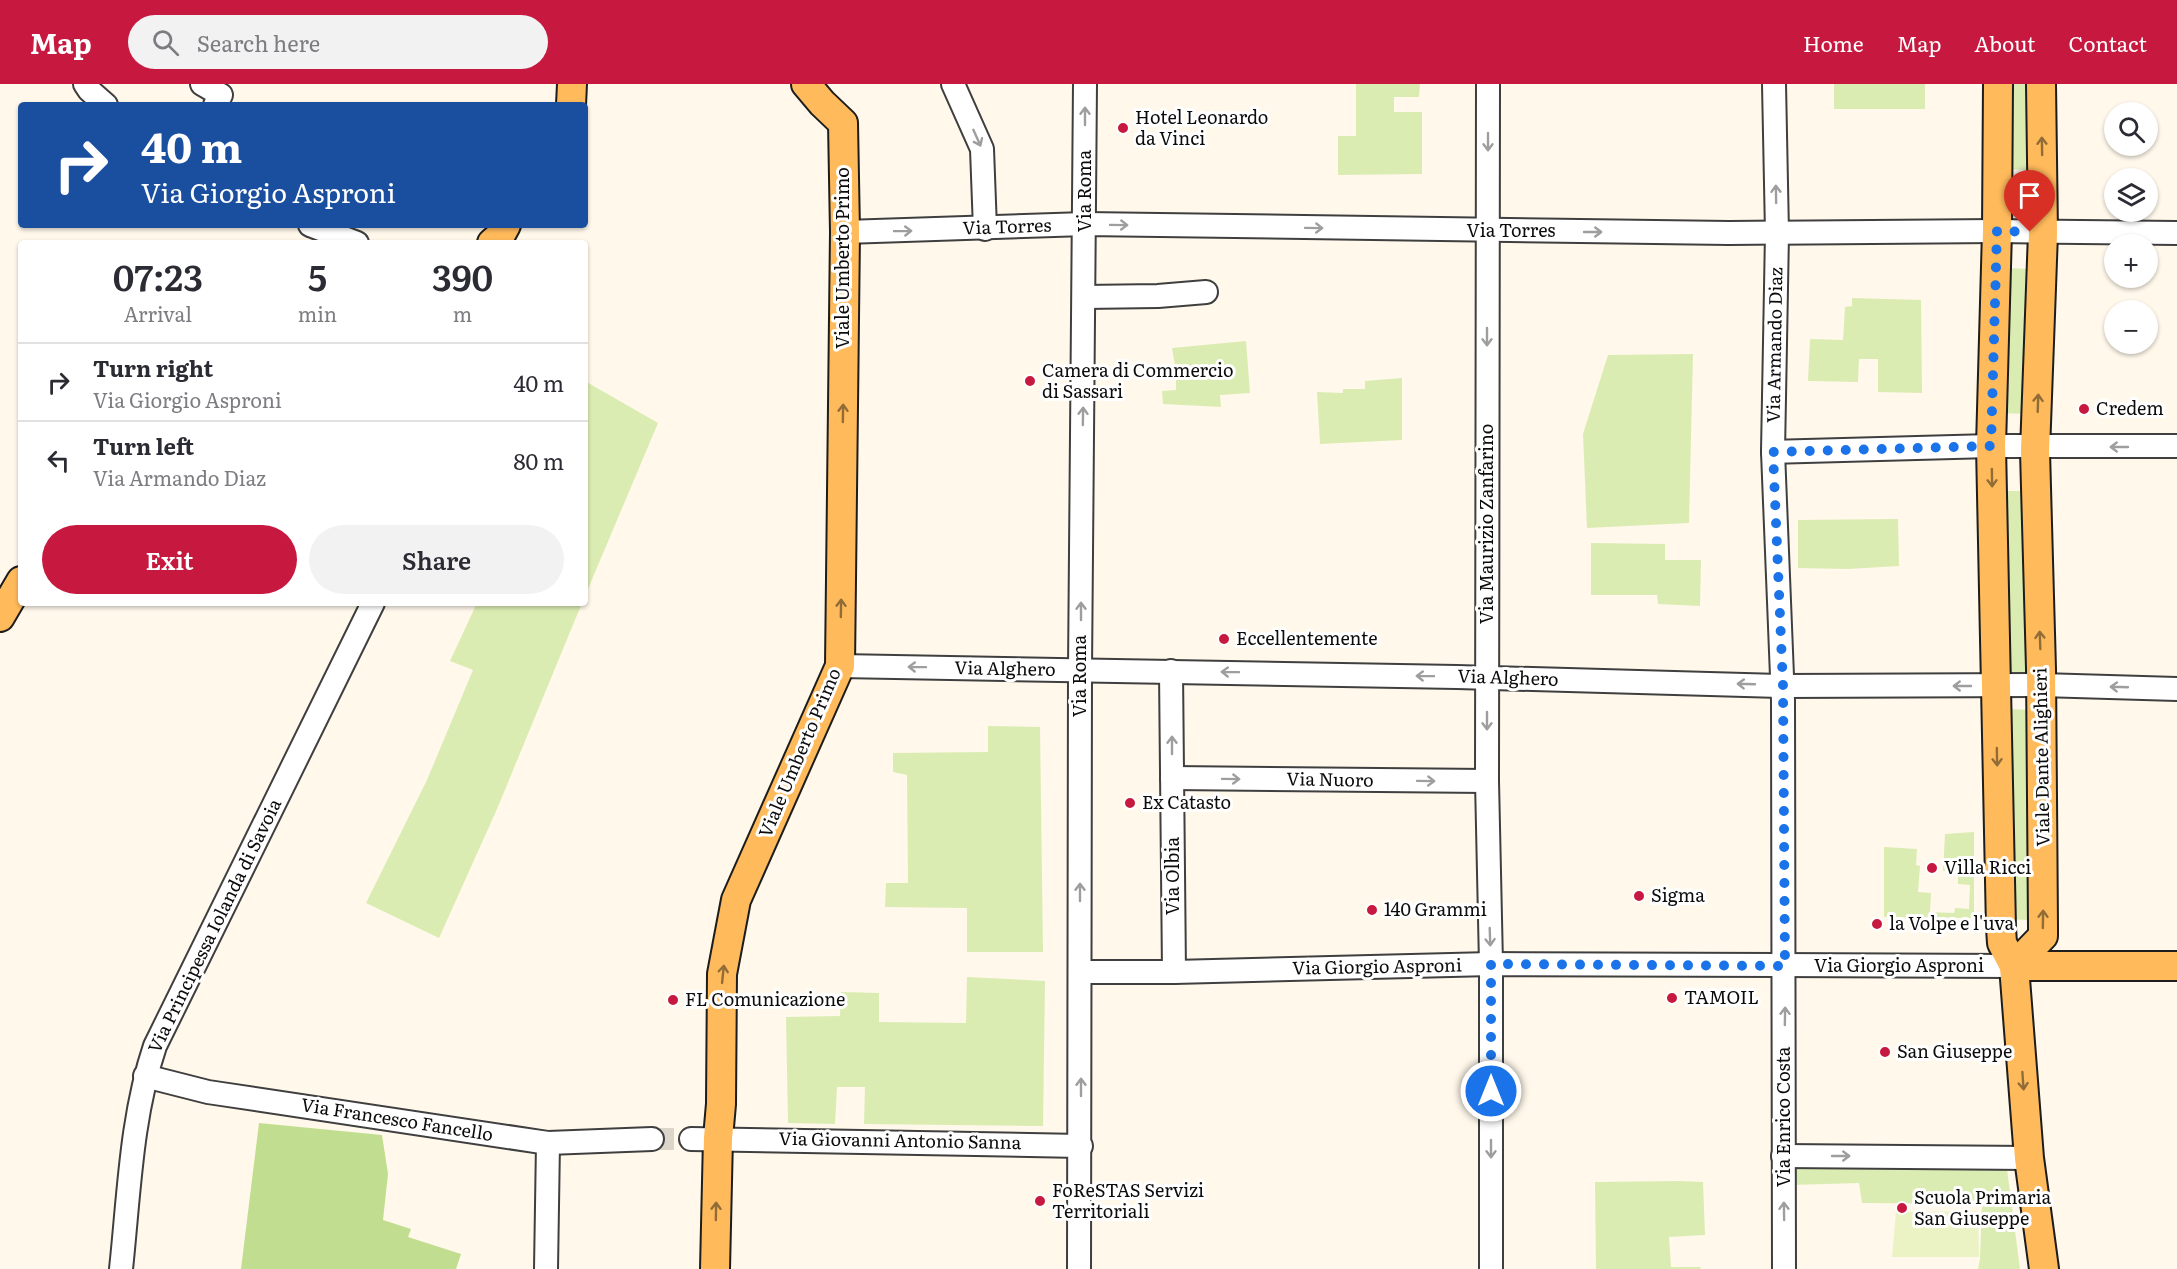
<!DOCTYPE html>
<html lang="en">
<head>
<meta charset="utf-8">
<style>
  :root { --surface:#fff; --page:#f2f2f3; --text:#2b2b33; --muted:#7c7c81; --line:#e1e1e2; --accent:#c71940 }
  body { margin:0; font-family:Literata,serif; background:var(--page); color:var(--text); height:100vh; display:flex; flex-direction:column; font-size:22px; white-space:nowrap }
  * { box-sizing:border-box; margin:0 }
  p { font-size:20px; color:var(--muted) }
  .icon { flex:none; width:33px; height:33px; fill:none; stroke:currentColor; stroke-width:2; stroke-linecap:round; stroke-linejoin:round }
  .map { position:relative; flex:1; overflow:hidden }
  .panel { position:absolute; left:18px; top:156px; width:570px; height:366px; display:flex; flex-direction:column; background:var(--surface); border-radius:6px; box-shadow:0 2px 4px #0004 }
  .panel>* { flex:none }
  .hud { position:absolute; left:18px; top:18px; width:570px; height:126px; border-radius:6px; box-shadow:0 2px 4px #0004; background:#1a4fa0; color:#fff; overflow:hidden }
  .tools { position:absolute; left:2104px; top:18px; display:grid; gap:12px }
  .tools a { display:grid; place-items:center; width:54px; height:54px; border-radius:50%; background:var(--surface); box-shadow:0 2px 4px #0004; font-size:30px }
  .pin { position:absolute; display:grid; place-items:center; width:51px; height:51px; color:#fff; margin:-62px -26px; border-radius:50% 50% 50% 0; rotate:-45deg; box-shadow:0 0 6px #0007 }
  .pin .icon { rotate:45deg }
  .me { position:absolute; width:66px; margin:-33px; rotate:0deg; stroke-linejoin:round; filter:drop-shadow(0 0 4px #0008) }
  .turn { display:flex; align-items:center; gap:21px; height:126px; padding:0 24px; font-size:27px }
  .turn .icon { width:78px; height:78px; stroke-width:2.5 }
  .turn b { display:block; font-size:42px; line-height:51px }
  .eta { display:flex; justify-content:space-evenly; align-items:center; height:102px; text-align:center }
  .eta b { font-size:36px; font-weight:600; line-height:42px }
  .action { display:flex; gap:12px; margin-top:auto; padding:12px 24px }
  .action a { flex:1; height:69px; border-radius:36px; background:var(--accent); color:#fff; font-size:24px; font-weight:600; line-height:69px; text-align:center }
  .action a+a { background:var(--page); color:var(--text) }
  ul { padding:0; list-style:none }
  li { display:flex; align-items:center; gap:18px; height:78px; padding:0 24px; border-top:2px solid var(--line) }
  li div { flex:1 }
  li b { display:block; font-size:22px }
  li em { font-style:normal }
  header { display:flex; align-items:center; gap:36px; box-sizing:border-box; height:84px; padding:0 30px; background:var(--accent); color:#fff }
  header strong { font-size:28px }
  nav { display:flex; gap:33px; margin-inline-start:auto; font-size:21px }
  .search { width:420px; height:54px; background:var(--page); display:flex; align-items:center; gap:15px; box-sizing:border-box; padding:0 21px; border-radius:33px; color:var(--muted); font-size:22px }
  .map>svg:first-child { display:block }
</style>
</head>
<body>
<header>
<strong>Map</strong>
<div class="search"><svg class="icon" aria-label="search" viewBox="0 0 24 24"><circle cx="10" cy="10" r="6"/><path d="M15 15l6 6"/></svg>Search here</div>
<nav><a>Home</a><a>Map</a><a>About</a><a>Contact</a></nav>
</header>
<div class="map">
<svg width="2177" height="1185" viewBox="0 0 2177 1185">
  <rect width="100%" height="100%" fill="#fff8eb"/>
  <g fill="#dbecb2">
    <polygon points="1356,0 1420,0 1419,13 1394,13 1394,28 1422,28 1422,90 1338,91 1338,52 1356,52"/>
    <rect x="1834" y="0" width="91" height="25"/>
    <polygon points="2006,0 2033,0 2031,86 2005,85"/>
    <polygon points="2005,184 2033,185 2028,330 1999,329"/>
    <polygon points="1852,214 1921,216 1922,309 1878,308 1878,275 1859,275 1858,298 1808,297 1810,255 1843,256 1845,223 1852,222"/>
    <polygon points="1246,257 1250,309 1220,311 1221,323 1163,320 1162,307 1176,306 1176,287 1172,264"/>
    <polygon points="1693,270 1689,439 1587,444 1583,350 1608,271"/>
    <polygon points="1402,294 1402,356 1320,360 1317,308 1343,309 1343,305 1365,305 1365,297"/>
    <polygon points="585,297 658,339 585,512"/>
    <polygon points="2005,407 2030,407 2034,594 2009,594"/>
    <polygon points="1898,435 1899,482 1847,485 1798,484 1798,436"/>
    <polygon points="1591,459 1665,460 1665,476 1701,476 1700,522 1658,520 1657,511 1591,511"/>
    <polygon points="477,519 582,519 497,725 439,854 366,819 427,696 473,586 450,577"/>
    <polygon points="2009,625 2031,626 2029,836 2007,835"/>
    <polygon points="988,642 1040,643 1043,868 967,868 967,824 885,823 886,799 908,799 907,691 893,688 893,669 988,668"/>
    <polygon points="1974,748 1974,834 1884,833 1884,763 1917,765 1916,781 1920,782 1918,808 1931,809 1930,828 1954,829 1955,824 1969,825 1970,801 1958,800 1958,787 1943,787 1945,750"/>
    <polygon points="967,893 1045,897 1043,1042 864,1040 865,1003 837,1003 835,1040 788,1039 786,933 840,932 841,908 879,909 879,938 966,939"/>
    <polygon points="1792,1084 2007,1085 2020,1185 1978,1185 1980,1175 1982,1120 1862,1119 1859,1099 1792,1101"/>
    <polygon points="1680,1097 1703,1098 1705,1151 1669,1153 1671,1183 1701,1183 1700,1185 1596,1185 1595,1098"/>
  </g>
  <polygon fill="#c1de90" points="259,1039 382,1051 388,1090 383,1136 411,1145 408,1153 461,1170 456,1185 241,1185"/>
  <polygon fill="#ebf3c4" points="1978,1127 1979,1173 1892,1173 1896,1128"/>
  <g fill="none" stroke-linecap="round" stroke-linejoin="round">
    <polyline stroke="#dbd5ca" stroke-width="22" stroke-dasharray="22 11" stroke-linecap="butt" points="652,1055 691,1055"/>
    <g stroke="#3f3f3f" stroke-width="26">
      <g id="minor">
        <polyline points="85,0 89,6 106,21"/>
        <polyline points="202,0 221,11 215,21"/>
        <polyline points="953,0 982,65 985,145"/>
        <polyline points="1488,0 1487,697 1491,880 1491,1185"/>
        <polyline points="1774,0 1777,149 1773,368 1783,617 1784,1185"/>
        <polyline points="310,141 357,159"/>
        <polyline points="845,148 1085,140 1729,149 1997,147 2177,149"/>
        <polyline points="1084,213 1158,212 1206,208"/>
        <polyline points="1773,368 1991,362 2177,362"/>
        <polyline points="840,582 1457,593 1783,602 2041,601 2177,605"/>
        <polyline points="1171,587 1174,888"/>
        <polyline points="1172,694 1487,697"/>
        <polyline points="1080,888 1174,888 1491,880 2014,882"/>
        <polyline points="145,992 208,1008 548,1059 652,1055"/>
        <polyline points="691,1055 1081,1062"/>
        <polyline points="1783,1072 2029,1074"/>
        <path d="M 121,1185 C 129,1111 131,1033 155,962 L 373,519"/>
        <polyline points="546,1185 548,1059"/>
        <polyline points="1079,1185 1080,586 1085,0"/>
      </g>
    </g>
    <g stroke="#1d1d1d" stroke-width="32">
      <g id="major">
        <polyline points="1998,0 1997,147 1991,362 2001,844 2002,859 2014,882 2029,1074 2044,1185"/>
        <polyline points="571,21 572,0"/>
        <polyline points="492,159 500,152 506,141"/>
        <polyline points="0,533 21,497"/>
        <polyline points="2014,882 2043,852 2043,842 2041,585 2035,367 2043,149 2041,0"/>
        <polyline points="2014,882 2177,882"/>
        <polyline points="715,1185 718,1054 721,1020 722,890 736,816 840,582 845,148 843,39 822,19 806,0"/>
      </g>
    </g>
    <use href="#minor" stroke="#fff" stroke-width="22"/>
    <use href="#major" stroke="#ffba5b" stroke-width="28"/>
  </g>
  <defs><path id="oneway-shaft" d="M-6 0H5M1.5-3L5.5 0L1.5 3" fill="none" stroke-width="1.6" stroke-linecap="round" stroke-linejoin="round" transform="scale(1.5)"/></defs>
  <g stroke="#9e9e9e">
    <use href="#oneway-shaft" transform="translate(1085 32) rotate(-90)"/>
    <use href="#oneway-shaft" transform="translate(977 54) rotate(66)"/>
    <use href="#oneway-shaft" transform="translate(1488 58) rotate(90)"/>
    <use href="#oneway-shaft" transform="translate(1776 110) rotate(-91)"/>
    <use href="#oneway-shaft" transform="translate(1119 141) rotate(1)"/>
    <use href="#oneway-shaft" transform="translate(1314 144) rotate(1)"/>
    <use href="#oneway-shaft" transform="translate(903 147) rotate(-1)"/>
    <use href="#oneway-shaft" transform="translate(1593 148)"/>
    <use href="#oneway-shaft" transform="translate(1487 253) rotate(90)"/>
    <use href="#oneway-shaft" transform="translate(1083 332) rotate(-89)"/>
    <use href="#oneway-shaft" transform="translate(2119 363) rotate(180)"/>
    <use href="#oneway-shaft" transform="translate(1081 527) rotate(-90)"/>
    <use href="#oneway-shaft" transform="translate(917 583) rotate(-179)"/>
    <use href="#oneway-shaft" transform="translate(1230 588) rotate(-179)"/>
    <use href="#oneway-shaft" transform="translate(1425 592) rotate(-179)"/>
    <use href="#oneway-shaft" transform="translate(1746 600) rotate(-178)"/>
    <use href="#oneway-shaft" transform="translate(1962 602) rotate(-180)"/>
    <use href="#oneway-shaft" transform="translate(2119 603) rotate(-178)"/>
    <use href="#oneway-shaft" transform="translate(1487 637) rotate(90)"/>
    <use href="#oneway-shaft" transform="translate(1172 661) rotate(-90)"/>
    <use href="#oneway-shaft" transform="translate(1231 695) rotate(1)"/>
    <use href="#oneway-shaft" transform="translate(1426 697) rotate(1)"/>
    <use href="#oneway-shaft" transform="translate(1080 808) rotate(-90)"/>
    <use href="#oneway-shaft" transform="translate(1490 853) rotate(88)"/>
    <use href="#oneway-shaft" transform="translate(1785 932) rotate(-89)"/>
    <use href="#oneway-shaft" transform="translate(1081 1003) rotate(-90)"/>
    <use href="#oneway-shaft" transform="translate(1491 1065) rotate(90)"/>
    <use href="#oneway-shaft" transform="translate(1841 1072)"/>
    <use href="#oneway-shaft" transform="translate(1784 1127) rotate(-91)"/>
  </g>
  <g stroke="#926c37">
    <use href="#oneway-shaft" transform="translate(2042 62) rotate(-91)"/>
    <use href="#oneway-shaft" transform="translate(2038 319) rotate(-88)"/>
    <use href="#oneway-shaft" transform="translate(843 329) rotate(-89)"/>
    <use href="#oneway-shaft" transform="translate(1992 394) rotate(89)"/>
    <use href="#oneway-shaft" transform="translate(841 524) rotate(-89)"/>
    <use href="#oneway-shaft" transform="translate(2040 556) rotate(-92)"/>
    <use href="#oneway-shaft" transform="translate(1997 673) rotate(89)"/>
    <use href="#oneway-shaft" transform="translate(2043 835) rotate(-89)"/>
    <use href="#oneway-shaft" transform="translate(723 890) rotate(-84)"/>
    <use href="#oneway-shaft" transform="translate(2023 997) rotate(86)"/>
    <use href="#oneway-shaft" transform="translate(716 1127) rotate(-89)"/>
  </g>
  <g fill="none" stroke-linecap="round" stroke-linejoin="round">
    <polyline stroke="#1a73e8" stroke-width="10" stroke-dasharray="0 18" points="1491,1007 1491,880 1785,882 1783,602 1773,368 1991,362 1997,147 2030,148"/>
  </g>
  <g fill="#c71940" stroke="#fff" stroke-width="2">
    <circle cx="1123" cy="44" r="6"/>
    <circle cx="1030" cy="297" r="6"/>
    <circle cx="2084" cy="325" r="6"/>
    <circle cx="1224" cy="555" r="6"/>
    <circle cx="1130" cy="719" r="6"/>
    <circle cx="1932" cy="784" r="6"/>
    <circle cx="1639" cy="812" r="6"/>
    <circle cx="1372" cy="826" r="6"/>
    <circle cx="1877" cy="840" r="6"/>
    <circle cx="1672" cy="914" r="6"/>
    <circle cx="673" cy="916" r="6"/>
    <circle cx="1885" cy="968" r="6"/>
    <circle cx="1040" cy="1117" r="6"/>
    <circle cx="1902" cy="1124" r="6"/>
  </g>
  <g text-anchor="middle" stroke-width="6" stroke-linejoin="round" paint-order="stroke">
    <g font-size="18" fill="#0c0c0c" stroke="#fff" text-anchor="start">
      <text x="1135" y="40">Hotel Leonardo<tspan x="1135" dy="21">da Vinci</tspan></text>
      <text x="1042" y="293">Camera di Commercio<tspan x="1042" dy="21">di Sassari</tspan></text>
      <text x="2096" y="331">Credem</text>
      <text x="1236" y="561">Eccellentemente</text>
      <text x="1142" y="725">Ex Catasto</text>
      <text x="1944" y="790">Villa Ricci</text>
      <text x="1651" y="818">Sigma</text>
      <text x="1384" y="832">140 Grammi</text>
      <text x="1889" y="846">la Volpe e l'uva</text>
      <text x="1684" y="920">TAMOIL</text>
      <text x="685" y="922">FL Comunicazione</text>
      <text x="1897" y="974">San Giuseppe</text>
      <text x="1052" y="1113">FoReSTAS Servizi<tspan x="1052" dy="21">Territoriali</tspan></text>
      <text x="1914" y="1120">Scuola Primaria<tspan x="1914" dy="21">San Giuseppe</tspan></text>
    </g>
    <g font-size="18" fill="#0c0c0c" stroke="#fff">
      <text transform="translate(1085 107) rotate(-90)" y="6">Via Roma</text>
      <text transform="translate(1007 143) rotate(-2)" y="6">Via Torres</text>
      <text x="1511" y="153">Via Torres</text>
      <text transform="translate(843 174) rotate(-90)" y="6">Viale Umberto Primo</text>
      <text transform="translate(1775 261) rotate(-89)" y="6">Via Armando Diaz</text>
      <text transform="translate(1487 440) rotate(-90)" y="6">Via Maurizio Zanfarino</text>
      <text transform="translate(1005 585) rotate(1)" y="6">Via Alghero</text>
      <text transform="translate(1080 592) rotate(-90)" y="6">Via Roma</text>
      <text transform="translate(1508 594) rotate(2)" y="6">Via Alghero</text>
      <text transform="translate(800 669) rotate(-67)" y="6">Viale Umberto Primo</text>
      <text transform="translate(2042 673) rotate(-91)" y="6">Viale Dante Alighieri</text>
      <text transform="translate(1330 696) rotate(1)" y="6">Via Nuoro</text>
      <text transform="translate(1173 792) rotate(-90)" y="6">Via Olbia</text>
      <text transform="translate(215 842) rotate(-64)" y="6">Via Principessa Iolanda di Savoia</text>
      <text x="1899" y="888">Via Giorgio Asproni</text>
      <text transform="translate(1377 883) rotate(-1)" y="6">Via Giorgio Asproni</text>
      <text transform="translate(1784 1033) rotate(-90)" y="6">Via Enrico Costa</text>
      <text transform="translate(397 1036) rotate(9)" y="6">Via Francesco Fancello</text>
      <text transform="translate(900 1057) rotate(1)" y="6">Via Giovanni Antonio Sanna</text>
    </g>
  </g>
</svg>
<div class="tools">
<a><svg class="icon" aria-label="search" viewBox="0 0 24 24"><circle cx="10" cy="10" r="6"/><path d="M15 15l6 6"/></svg></a>
<a><svg class="icon" aria-label="layers" viewBox="0 0 24 24"><path d="M12 4l9 5-9 5-9-5zM3 14l9 5 9-5"/></svg></a>
<a>+</a>
<a>−</a>
</div>
<div class="pin" style="left:2030px;top:148px;background:#d93025"><svg class="icon" aria-label="arrive" viewBox="0 0 24 24"><path d="M6 21V4h12l-3 4 3 4H6"/></svg></div>
<svg class="me" style="left:1491px;top:1007px" viewBox="-20 -20 40 40"><circle r="17" fill="#1a73e8" stroke="#fff" stroke-width="3"/><path d="M0-11L8 9 0 5-8 9z" fill="#fff"/></svg>
<div class="hud">
<div class="turn"><svg class="icon" aria-label="right" viewBox="0 0 24 24"><path d="M7 20v-9h11M14 6l5 5-5 5"/></svg><div><b>40 m</b>Via Giorgio Asproni</div></div>
</div>
<section class="panel">
<div class="eta">
<div><b>07:23</b><p>Arrival</p></div>
<div><b>5</b><p>min</p></div>
<div><b>390</b><p>m</p></div>
</div>
<ul>
<li><svg class="icon" aria-label="right" viewBox="0 0 24 24"><path d="M7 20v-9h11M14 6l5 5-5 5"/></svg><div><b>Turn right</b><p>Via Giorgio Asproni</p></div><em>40 m</em></li>
<li><svg class="icon" aria-label="left" viewBox="0 0 24 24"><path d="M17 20v-9H6M10 6l-5 5 5 5"/></svg><div><b>Turn left</b><p>Via Armando Diaz</p></div><em>80 m</em></li>
</ul>
<div class="action"><a>Exit</a><a>Share</a></div>
</section>
</div>
</body>
</html>
